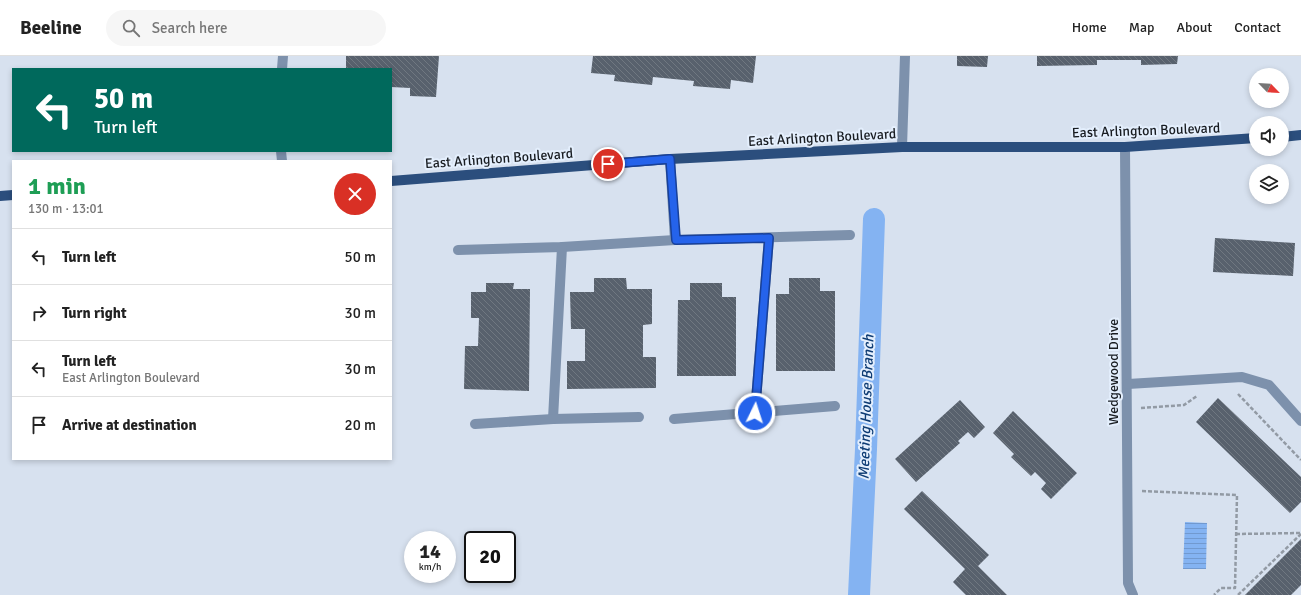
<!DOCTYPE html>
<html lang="en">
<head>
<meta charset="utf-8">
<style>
  :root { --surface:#fff; --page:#f6f6f6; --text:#222; --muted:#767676; --line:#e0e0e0 }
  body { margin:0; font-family:Signika,sans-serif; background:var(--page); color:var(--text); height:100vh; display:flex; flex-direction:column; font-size:15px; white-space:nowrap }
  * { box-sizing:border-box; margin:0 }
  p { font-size:13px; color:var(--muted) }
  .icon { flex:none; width:22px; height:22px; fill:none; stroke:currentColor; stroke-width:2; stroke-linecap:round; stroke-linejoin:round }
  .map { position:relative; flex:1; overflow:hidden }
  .drawer { position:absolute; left:12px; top:104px; width:380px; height:300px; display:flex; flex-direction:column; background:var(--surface); border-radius:0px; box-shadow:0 2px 6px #0003 }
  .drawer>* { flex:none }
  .banner { position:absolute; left:12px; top:12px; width:380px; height:84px; border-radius:0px; box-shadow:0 2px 6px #0003; background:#00695c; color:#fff; overflow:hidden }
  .needle { width:26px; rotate:115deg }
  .controls { position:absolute; left:1249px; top:12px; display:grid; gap:8px }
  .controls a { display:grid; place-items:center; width:40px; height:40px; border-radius:50%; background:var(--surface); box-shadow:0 2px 6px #0003; font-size:20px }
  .speed { position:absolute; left:404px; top:475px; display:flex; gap:8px; font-size:20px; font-weight:700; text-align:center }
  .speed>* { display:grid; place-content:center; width:52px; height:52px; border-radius:50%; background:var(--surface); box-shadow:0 2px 6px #0003; line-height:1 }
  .speed small { font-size:10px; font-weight:400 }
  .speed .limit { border:2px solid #111; border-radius:6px; background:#fff; color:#111 }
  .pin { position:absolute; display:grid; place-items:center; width:34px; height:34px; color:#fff; margin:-17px; border:2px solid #fff; border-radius:50%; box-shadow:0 1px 4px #0007 }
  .me { position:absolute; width:44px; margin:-22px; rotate:4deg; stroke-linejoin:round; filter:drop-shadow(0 0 3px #0008) }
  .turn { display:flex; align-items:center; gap:14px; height:84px; padding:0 16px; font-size:18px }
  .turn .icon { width:52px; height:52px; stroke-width:2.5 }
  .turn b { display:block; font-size:28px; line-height:34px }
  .round { display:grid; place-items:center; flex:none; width:42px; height:42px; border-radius:21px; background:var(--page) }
  .overview { display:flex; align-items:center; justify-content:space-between; height:68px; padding:0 16px }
  h1 { font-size:24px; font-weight:700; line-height:30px; color:#1e9e55 }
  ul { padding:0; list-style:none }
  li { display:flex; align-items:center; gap:12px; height:56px; padding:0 16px; border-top:1px solid var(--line) }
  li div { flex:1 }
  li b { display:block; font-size:15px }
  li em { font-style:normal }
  header { display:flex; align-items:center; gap:24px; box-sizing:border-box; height:56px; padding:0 20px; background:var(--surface); border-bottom:1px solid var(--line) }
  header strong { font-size:19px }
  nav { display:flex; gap:22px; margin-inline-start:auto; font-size:14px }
  .search { width:280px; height:36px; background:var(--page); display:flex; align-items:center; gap:10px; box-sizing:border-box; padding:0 14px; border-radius:22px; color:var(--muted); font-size:15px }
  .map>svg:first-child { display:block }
</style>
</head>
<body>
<header>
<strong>Beeline</strong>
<div class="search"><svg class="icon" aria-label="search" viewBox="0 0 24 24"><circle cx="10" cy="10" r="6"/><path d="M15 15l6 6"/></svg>Search here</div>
<nav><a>Home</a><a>Map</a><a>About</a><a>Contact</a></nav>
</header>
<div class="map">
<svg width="1301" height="539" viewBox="0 0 1301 539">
  <defs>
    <pattern id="water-rules" width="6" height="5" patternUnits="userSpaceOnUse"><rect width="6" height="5" fill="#84b3f2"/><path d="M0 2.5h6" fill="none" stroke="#7199cf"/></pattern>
    <pattern id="building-back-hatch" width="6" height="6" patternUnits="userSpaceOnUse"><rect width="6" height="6" fill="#58616d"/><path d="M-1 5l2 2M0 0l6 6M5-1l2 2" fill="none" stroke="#707881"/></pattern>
  </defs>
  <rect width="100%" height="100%" fill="#d7e1ef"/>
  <polygon fill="url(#water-rules)" points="1185,466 1207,467 1206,513 1183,513"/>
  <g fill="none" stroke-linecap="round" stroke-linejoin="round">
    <polyline stroke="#84b3f2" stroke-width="22" points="859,539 866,393 874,163"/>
  </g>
  <g fill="url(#building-back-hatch)">
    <polygon points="346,0 439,0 436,41 410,40 410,32 391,31 391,13 346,13"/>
    <polygon points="593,0 756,0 753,27 731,24 730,33 693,30 694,25 653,21 652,29 614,25 615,19 591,17"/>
    <polygon points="957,0 988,0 987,11 957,10"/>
    <polygon points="1037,0 1178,0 1177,8 1141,9 1141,4 1097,4 1097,9 1037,10"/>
    <polygon points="1215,182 1295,187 1293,220 1213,216"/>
    <polygon points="594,222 626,222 627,233 652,233 652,268 643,269 643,301 656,301 656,332 567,333 567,305 585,305 585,273 571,273 570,236 594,236"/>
    <polygon points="789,222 820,222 820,235 835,235 835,315 776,315 776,238 789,238"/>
    <polygon points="486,227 514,227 513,233 530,233 529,335 464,333 465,290 478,290 479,262 471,262 471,236 486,236"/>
    <polygon points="690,227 722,227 722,241 736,241 736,320 677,320 678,244 690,244"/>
    <polygon points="1218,342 1301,421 1301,446 1290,457 1196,366"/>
    <polygon points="960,344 985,371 974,382 968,376 958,385 960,387 916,426 895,403"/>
    <polygon points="1013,355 1077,417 1051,443 1041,433 1046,427 1035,416 1031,420 1011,401 1014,398 993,377"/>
    <polygon points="922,435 989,499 978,510 1007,539 966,539 953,526 965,513 904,453"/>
    <polygon points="1301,483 1301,529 1291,539 1245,539"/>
  </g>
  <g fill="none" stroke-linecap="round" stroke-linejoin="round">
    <g stroke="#929aa4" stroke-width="2.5" stroke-dasharray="4 2" stroke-linecap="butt">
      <polyline points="1238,338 1301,404"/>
      <polyline points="1141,352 1184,349 1197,340"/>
      <polyline points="1142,435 1237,439 1235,532 1221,532 1214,539"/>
      <polyline points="1236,478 1301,477"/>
      <polyline points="1238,539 1301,478"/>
    </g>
    <g stroke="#7d91ac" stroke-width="10">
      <polyline points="282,13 283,0"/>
      <polyline points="902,91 905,0"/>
      <polyline points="1125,91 1128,527 1133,539"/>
      <polyline points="281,95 282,105"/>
      <polyline points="670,103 675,184"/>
      <polyline points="458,194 562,191 675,184 850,179"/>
      <polyline points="1128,328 1242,321 1269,329 1301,365"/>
      <polyline points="755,357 769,182"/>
      <polyline points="553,363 562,191"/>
      <polyline points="674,363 835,350"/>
      <polyline points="475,368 553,363 639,361"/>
    </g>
    <g stroke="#2b4e7d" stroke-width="10">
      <polyline points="1282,81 1301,79"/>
      <polyline points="391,125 670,103 902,91 1125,91 1256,82"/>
      <polyline points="0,140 13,139"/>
    </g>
  </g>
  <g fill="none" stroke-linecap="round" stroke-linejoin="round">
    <g stroke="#184099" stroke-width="10">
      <polyline id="route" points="608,108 670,103 676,184 769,182 755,357"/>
    </g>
    <use href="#route" stroke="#2563eb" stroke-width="7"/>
  </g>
  <g text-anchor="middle" stroke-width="4" stroke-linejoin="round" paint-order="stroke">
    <g font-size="14" fill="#181c21" stroke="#e4effd">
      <text transform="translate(1146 74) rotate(-2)" y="5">East Arlington Boulevard</text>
      <text transform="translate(822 81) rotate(-3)" y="5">East Arlington Boulevard</text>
      <text transform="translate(499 102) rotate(-4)" y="5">East Arlington Boulevard</text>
      <text transform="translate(1113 316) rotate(-90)" y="5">Wedgewood Drive</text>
    </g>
    <g font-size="15" font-style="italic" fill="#0e3c74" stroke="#e4effd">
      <text transform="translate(866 351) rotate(-88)" y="5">Meeting House Branch</text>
    </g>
  </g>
</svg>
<div class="controls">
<a><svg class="needle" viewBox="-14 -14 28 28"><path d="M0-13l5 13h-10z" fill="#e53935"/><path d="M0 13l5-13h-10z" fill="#767676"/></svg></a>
<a><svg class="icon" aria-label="sound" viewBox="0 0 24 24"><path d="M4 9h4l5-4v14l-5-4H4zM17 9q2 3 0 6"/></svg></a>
<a><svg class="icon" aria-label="layers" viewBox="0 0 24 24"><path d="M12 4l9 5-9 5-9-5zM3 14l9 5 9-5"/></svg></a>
</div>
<div class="speed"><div>14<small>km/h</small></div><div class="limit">20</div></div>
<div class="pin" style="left:608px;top:108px;background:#d93025"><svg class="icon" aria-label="arrive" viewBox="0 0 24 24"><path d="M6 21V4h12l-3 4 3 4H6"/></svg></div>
<svg class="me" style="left:755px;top:357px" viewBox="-20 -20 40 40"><circle r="17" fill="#2563eb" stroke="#fff" stroke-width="3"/><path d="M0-11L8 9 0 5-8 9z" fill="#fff"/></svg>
<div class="banner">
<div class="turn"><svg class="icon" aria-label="left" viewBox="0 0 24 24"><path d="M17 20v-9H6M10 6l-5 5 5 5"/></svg><div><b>50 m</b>Turn left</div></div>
</div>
<section class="drawer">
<div class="overview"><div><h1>1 min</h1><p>130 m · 13:01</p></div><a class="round" style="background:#d93025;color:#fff"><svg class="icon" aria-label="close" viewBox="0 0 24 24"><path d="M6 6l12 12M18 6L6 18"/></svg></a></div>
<ul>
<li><svg class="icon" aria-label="left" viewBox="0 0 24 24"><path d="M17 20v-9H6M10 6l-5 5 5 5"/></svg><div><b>Turn left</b></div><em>50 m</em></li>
<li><svg class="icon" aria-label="right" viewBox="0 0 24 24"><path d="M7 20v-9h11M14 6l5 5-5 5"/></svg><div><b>Turn right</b></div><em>30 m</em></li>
<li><svg class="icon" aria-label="left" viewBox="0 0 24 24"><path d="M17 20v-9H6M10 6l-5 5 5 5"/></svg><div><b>Turn left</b><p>East Arlington Boulevard</p></div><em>30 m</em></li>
<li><svg class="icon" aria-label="arrive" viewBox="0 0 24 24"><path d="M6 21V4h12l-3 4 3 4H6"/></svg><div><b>Arrive at destination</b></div><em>20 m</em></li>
</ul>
</section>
</div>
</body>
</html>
